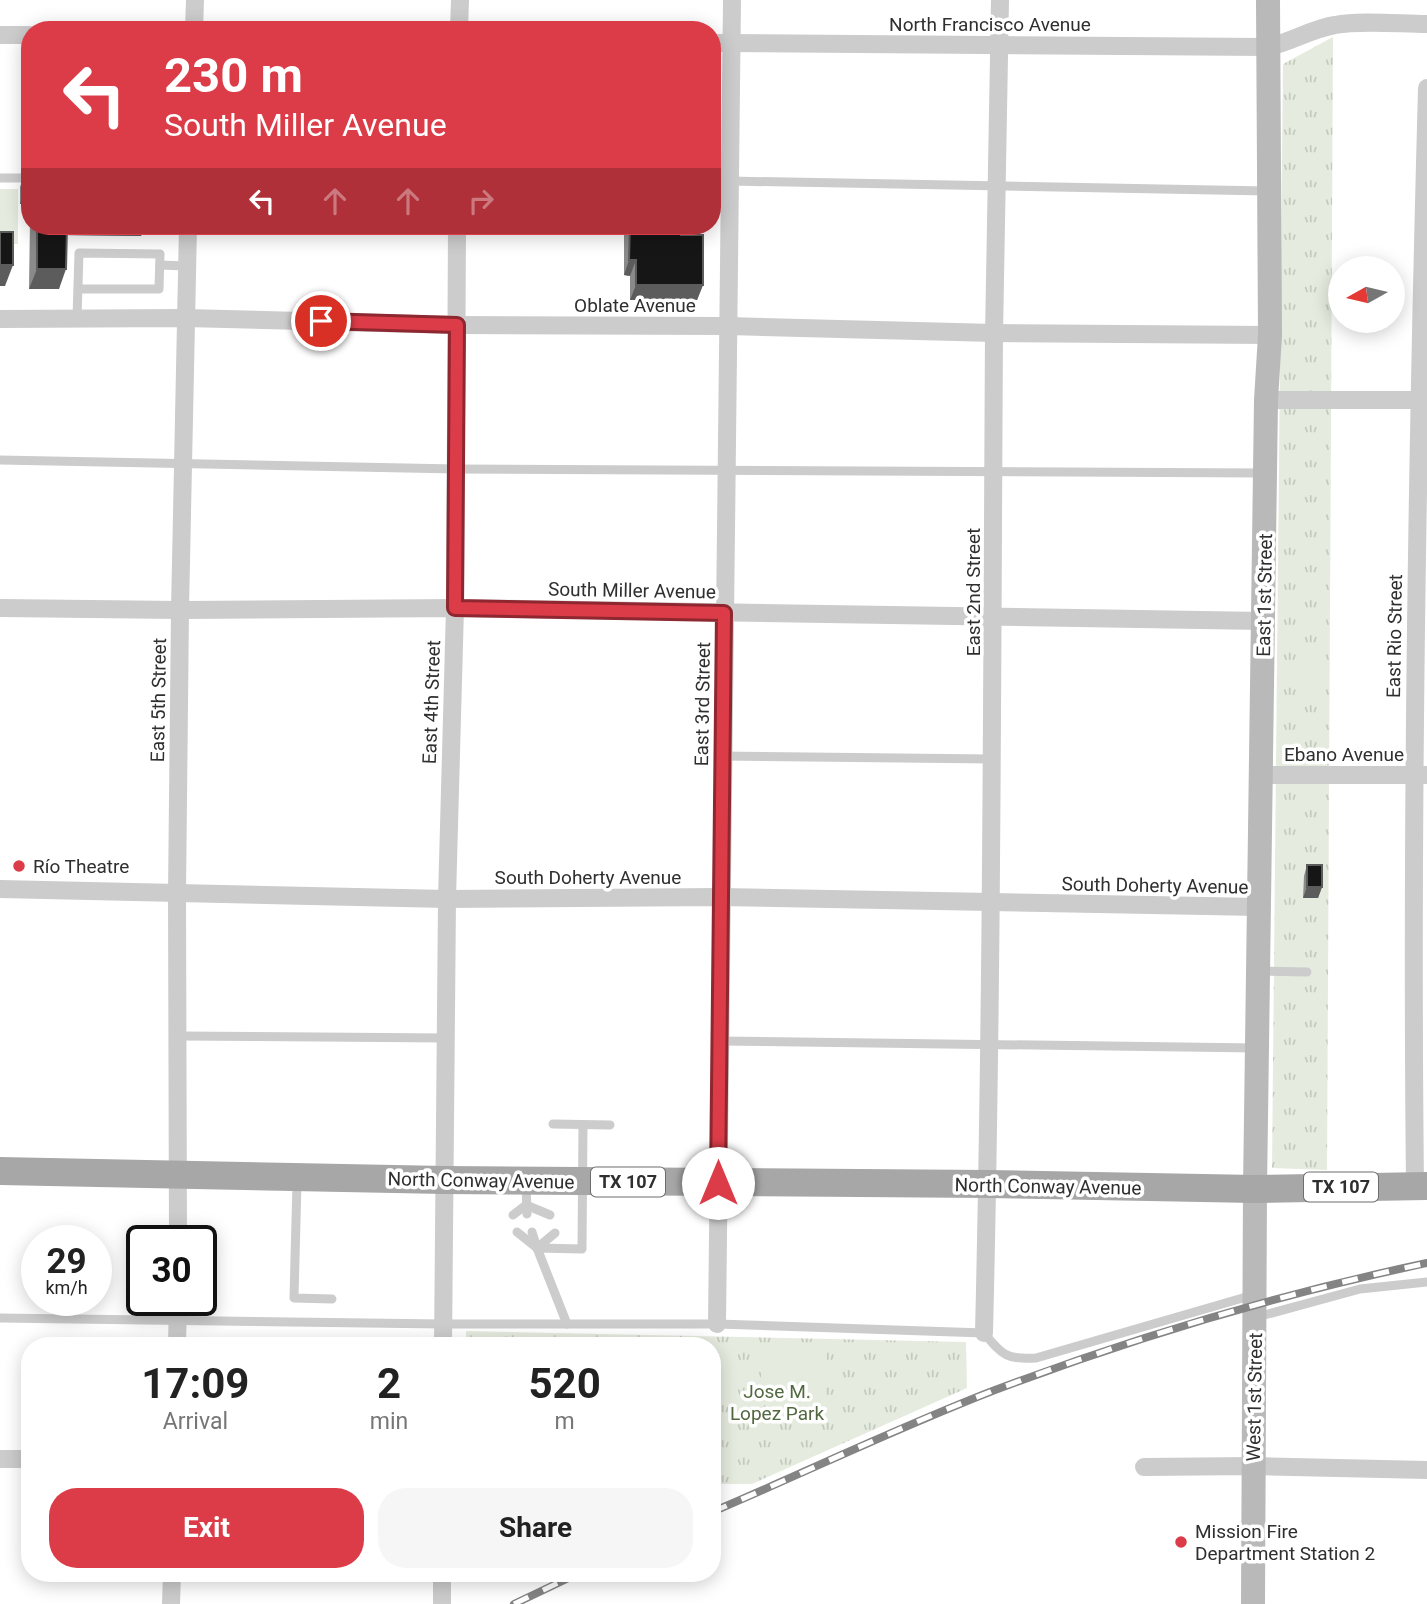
<!DOCTYPE html>
<html lang="en">
<head>
<meta charset="utf-8">
<style>
  :root { --surface:#fff; --page:#f6f6f6; --text:#222; --muted:#767676; --accent:#db3c48 }
  body { margin:0; font-family:Roboto,sans-serif; background:var(--page); color:var(--text); height:100vh; display:flex; flex-direction:column; font-size:26px; white-space:nowrap }
  * { box-sizing:border-box; margin:0 }
  p { font-size:23px; color:var(--muted) }
  .icon { flex:none; width:38px; height:38px; fill:none; stroke:currentColor; stroke-width:2; stroke-linecap:round; stroke-linejoin:round }
  .map { position:relative; flex:1; overflow:hidden }
  .panel { position:absolute; left:21px; top:1337px; width:700px; height:245px; display:flex; flex-direction:column; background:var(--surface); border-radius:28px; box-shadow:0 4px 18px #0003 }
  .panel>* { flex:none }
  .top-card { position:absolute; left:21px; top:21px; width:700px; height:214px; border-radius:28px; box-shadow:0 4px 18px #0003; background:#db3c48; color:#fff; overflow:hidden }
  .needle { width:46px; rotate:262deg }
  .controls { position:absolute; left:1328px; top:256px; display:grid; gap:14px }
  .controls a { display:grid; place-items:center; width:77px; height:77px; border-radius:50%; background:var(--surface); box-shadow:0 4px 18px #0003; font-size:35px }
  .speed { position:absolute; left:21px; top:1225px; display:flex; gap:14px; font-size:35px; font-weight:700; text-align:center }
  .speed>* { display:grid; place-content:center; width:91px; height:91px; border-radius:50%; background:var(--surface); box-shadow:0 4px 18px #0003; line-height:1 }
  .speed small { font-size:18px; font-weight:400 }
  .speed .limit { border:4px solid #111; border-radius:10px; background:#fff; color:#111 }
  .pin { position:absolute; display:grid; place-items:center; width:60px; height:60px; color:#fff; margin:-30px; border:4px solid #fff; border-radius:50%; box-shadow:0 2px 7px #0007 }
  .me { position:absolute; width:77px; margin:-38px; rotate:0deg; stroke-linejoin:round; filter:drop-shadow(0 0 5px #0008) }
  .turn { display:flex; align-items:center; gap:24px; height:147px; padding:0 28px; font-size:32px }
  .turn .icon { width:91px; height:91px; stroke-width:2.5 }
  .turn b { display:block; font-size:49px; line-height:60px }
  .lanes { display:flex; align-items:center; height:66px; padding:0 28px; background:#0003; justify-content:center; gap:35px; direction:ltr }
  .lanes .off { opacity:.35 }
  .eta { display:flex; justify-content:space-evenly; align-items:center; height:119px; text-align:center }
  .eta b { font-size:42px; font-weight:700; line-height:49px }
  .action { display:flex; gap:14px; margin-top:auto; padding:14px 28px }
  .action a { flex:1; height:80px; border-radius:28px; background:var(--accent); color:#fff; font-size:28px; font-weight:700; line-height:80px; text-align:center }
  .action a+a { background:var(--page); color:var(--text) }
  .map>svg:first-child { display:block }
</style>
</head>
<body>
<div class="map">
<svg width="1427" height="1604" viewBox="0 0 1427 1604">
  <defs>
    <pattern id="grass-tufts" width="24" height="20" patternUnits="userSpaceOnUse" patternTransform="scale(1.75)"><rect width="24" height="20" fill="#e5ebde"/><path d="M3 7l-1-3M5 7V3M7 7l1-3M15 17l-1-3M17 17v-4M19 17l1-3" fill="none" stroke="#c5cabf"/></pattern>
  </defs>
  <rect width="100%" height="100%" fill="#fff"/>
  <g fill="url(#grass-tufts)">
    <polygon points="1333,37 1327,1170 1272,1168 1283,64"/>
    <polygon points="466,1331 966,1342 967,1388 752,1484 712,1484 712,1346 466,1346"/>
  </g>
  <g fill="#e5ebde">
    <rect x="0" y="189" width="18" height="55"/>
    <polygon points="1297,655 1319,656 1319,704 1297,704"/>
    <polygon points="827,1349 827,1381 761,1382 761,1350"/>
    <polygon points="712,1355 734,1355 735,1379 712,1380"/>
    <polygon points="826,1389 826,1417 766,1418 766,1390"/>
  </g>
  <g fill="none" stroke-linecap="round" stroke-linejoin="round">
    <g stroke="#ccc" stroke-width="9">
      <polyline points="0,178 30,178"/>
      <polyline points="730,181 1267,191"/>
      <polyline points="160,265 187,266"/>
      <polyline points="77,318 79,253 160,254 159,289 78,289"/>
      <polyline points="0,460 456,469 1262,473"/>
      <polyline points="722,756 992,759"/>
      <polyline points="1260,971 1307,972"/>
      <polyline points="178,1036 446,1038"/>
      <polyline points="719,1041 1256,1048"/>
      <polyline points="553,1124 610,1125"/>
      <polyline points="297,1182 294,1298 332,1299"/>
      <polyline points="526,1183 527,1214"/>
      <polyline points="526,1205 550,1215"/>
      <polyline points="513,1215 526,1205"/>
      <polyline points="517,1232 537,1248"/>
      <polyline points="532,1232 537,1248"/>
      <polyline points="537,1248 555,1233"/>
      <polyline points="1257,1317 1360,1289 1427,1282"/>
      <path d="M 0,1318 L 443,1324 L 717,1324 L 984,1333 C 1002,1355 1007,1360 1036,1358 L 1253,1295"/>
      <polyline points="567,1324 537,1248 582,1249 583,1125"/>
      <polyline points="506,1346 506,1341"/>
    </g>
    <g stroke="#ccc" stroke-width="18">
      <polyline points="194,30 195,0"/>
      <polyline points="459,30 460,0"/>
      <polyline points="0,35 30,35"/>
      <path d="M 712,43 L 1268,47 C 1291,42 1311,29 1335,25 C 1361,20 1400,24 1427,24"/>
      <polyline points="0,319 185,318 457,325 728,326 994,333 1270,335"/>
      <polyline points="1266,400 1427,400"/>
      <polyline points="0,608 180,610 455,608 1263,621"/>
      <polyline points="1261,775 1427,775"/>
      <polyline points="0,889 447,899 720,897 1259,907"/>
      <path d="M 1415,1185 C 1411,819 1417,454 1427,88"/>
      <polyline points="178,1241 177,894 180,610 188,226"/>
      <polyline points="717,1324 732,0"/>
      <path d="M 984,1333 C 992,1001 992,668 994,335 C 995,223 999,112 1000,0"/>
      <polyline points="177,1346 178,1300"/>
      <polyline points="443,1346 447,899 455,608 457,226"/>
      <polyline points="0,1459 30,1459"/>
      <polyline points="1144,1467 1253,1466 1427,1470"/>
      <polyline points="442,1573 442,1604"/>
      <polyline points="171,1604 172,1573"/>
    </g>
    <polyline stroke="#b9b9b9" stroke-width="24" points="1253,1604 1255,1189 1266,400 1270,335 1268,0"/>
    <polyline stroke="#a7a7a7" stroke-width="28" points="0,1171 445,1180 988,1184 1255,1189 1427,1186"/>
    <g stroke="#848484" stroke-width="8">
      <g id="rail">
        <path d="M 712,1512 C 806,1472 899,1427 995,1390 C 1136,1337 1280,1294 1427,1263"/>
        <polyline points="514,1604 579,1573"/>
      </g>
    </g>
    <use href="#rail" stroke="#fff" stroke-width="5" stroke-dasharray="16" stroke-linecap="butt"/>
  </g>
  <g fill="#8a8a8a">
    <polygon points="27,167 30,167 30,204 20,204 20,187"/>
    <polygon points="30,222 30,226 145,226 141,236 67,235 59,289 29,289"/>
    <polygon points="624,226 681,226 681,235 703,285 697,300 630,300 630,276 624,275"/>
    <polygon points="1307,865 1322,887 1318,898 1303,898 1304,876"/>
  </g>
  <g fill="#5c5c5c">
    <polygon points="27,184 30,184 30,204 20,204"/>
    <polygon points="63,226 145,226 141,236 60,235"/>
    <polygon points="629,260 636,260 630,276 624,275"/>
    <polygon points="0,265 13,265 5,286 0,286"/>
    <polygon points="37,269 66,269 59,289 29,289"/>
    <polygon points="636,285 703,285 697,300 630,300"/>
    <polygon points="1307,887 1322,887 1318,898 1303,898"/>
  </g>
  <g fill="#161616" stroke="#5c5c5c" stroke-width="2">
    <rect x="27" y="167" width="3" height="17"/>
    <polygon points="37,226 67,226 66,269 37,269"/>
    <polygon points="630,226 681,226 681,235 703,235 703,285 636,285 636,260 629,260"/>
    <rect x="0" y="232" width="13" height="33"/>
    <rect x="1307" y="865" width="15" height="22"/>
  </g>
  <g fill="none" stroke-linecap="round" stroke-linejoin="round">
    <g stroke="#8e272f" stroke-width="18">
      <polyline id="route" points="321,321 457,325 455,608 724,613 718,1183"/>
    </g>
    <use href="#route" stroke="#db3c48" stroke-width="12"/>
  </g>
  <g fill="#db3c48" stroke="#fff" stroke-width="2.5">
    <circle cx="19" cy="866" r="7"/>
    <circle cx="1181" cy="1542" r="7"/>
  </g>
  <g text-anchor="middle" stroke-width="7" stroke-linejoin="round" paint-order="stroke">
    <g fill="#fff" stroke="#6d6d6d" stroke-width="2">
      <rect x="591" y="1167.5" width="74" height="29" rx="5"/>
      <rect x="1304" y="1172.5" width="74" height="29" rx="5"/>
    </g>
    <g font-size="18" font-weight="bold" fill="#2f2f2f">
      <text x="628" y="1188">TX 107</text>
      <text x="1341" y="1193">TX 107</text>
    </g>
    <g font-size="19" fill="#2f2f2f" stroke="#fff">
      <text x="990" y="31">North Francisco Avenue</text>
      <text x="635" y="312">Oblate Avenue</text>
      <text transform="translate(632 590) rotate(1)" y="7">South Miller Avenue</text>
      <text transform="translate(973 592) rotate(-90)" y="7">East 2nd Street</text>
      <text transform="translate(1264 595) rotate(-89)" y="7">East 1st Street</text>
      <text transform="translate(1394 636) rotate(-89)" y="7">East Rio Street</text>
      <text transform="translate(158 700) rotate(-89)" y="7">East 5th Street</text>
      <text transform="translate(431 702) rotate(-88)" y="7">East 4th Street</text>
      <text transform="translate(702 704) rotate(-89)" y="7">East 3rd Street</text>
      <text x="1344" y="761">Ebano Avenue</text>
      <text x="588" y="884">South Doherty Avenue</text>
      <text transform="translate(1155 885) rotate(1)" y="7">South Doherty Avenue</text>
      <text transform="translate(481 1180) rotate(1)" y="7">North Conway Avenue</text>
      <text transform="translate(1048 1186) rotate(1)" y="7">North Conway Avenue</text>
      <text transform="translate(1254 1397) rotate(-89)" y="7">West 1st Street</text>
    </g>
    <g font-size="19" fill="#2f2f2f" stroke="#fff" text-anchor="start">
      <text x="33" y="873">Río Theatre</text>
      <text x="1195" y="1538">Mission Fire<tspan x="1195" dy="22">Department Station 2</tspan></text>
    </g>
    <g font-size="19" fill="#52683f" stroke="#fff">
      <text x="777" y="1398">Jose M.<tspan x="777" dy="22">Lopez Park</tspan></text>
    </g>
  </g>
</svg>
<div class="controls">
<a><svg class="needle" viewBox="-14 -14 28 28"><path d="M0-13l5 13h-10z" fill="#e53935"/><path d="M0 13l5-13h-10z" fill="#767676"/></svg></a>
</div>
<div class="speed"><div>29<small>km/h</small></div><div class="limit">30</div></div>
<div class="pin" style="left:321px;top:321px;background:#d93025"><svg class="icon" aria-label="arrive" viewBox="0 0 24 24"><path d="M6 21V4h12l-3 4 3 4H6"/></svg></div>
<svg class="me" style="left:718px;top:1183px" viewBox="-20 -20 40 40"><circle r="19" fill="#fff"/><path d="M0-13L10 11 0 6-10 11z" fill="#db3c48"/></svg>
<div class="top-card">
<div class="turn"><svg class="icon" aria-label="left" viewBox="0 0 24 24"><path d="M17 20v-9H6M10 6l-5 5 5 5"/></svg><div><b>230 m</b>South Miller Avenue</div></div>
<div class="lanes"><svg class="icon" aria-label="left" viewBox="0 0 24 24"><path d="M17 20v-9H6M10 6l-5 5 5 5"/></svg><svg class="icon off" aria-label="ahead" viewBox="0 0 24 24"><path d="M12 20V5M6 11l6-6 6 6"/></svg><svg class="icon off" aria-label="ahead" viewBox="0 0 24 24"><path d="M12 20V5M6 11l6-6 6 6"/></svg><svg class="icon off" aria-label="right" viewBox="0 0 24 24"><path d="M7 20v-9h11M14 6l5 5-5 5"/></svg></div>
</div>
<section class="panel">
<div class="eta">
<div><b>17:09</b><p>Arrival</p></div>
<div><b>2</b><p>min</p></div>
<div><b>520</b><p>m</p></div>
</div>
<div class="action"><a>Exit</a><a>Share</a></div>
</section>
</div>
</body>
</html>
